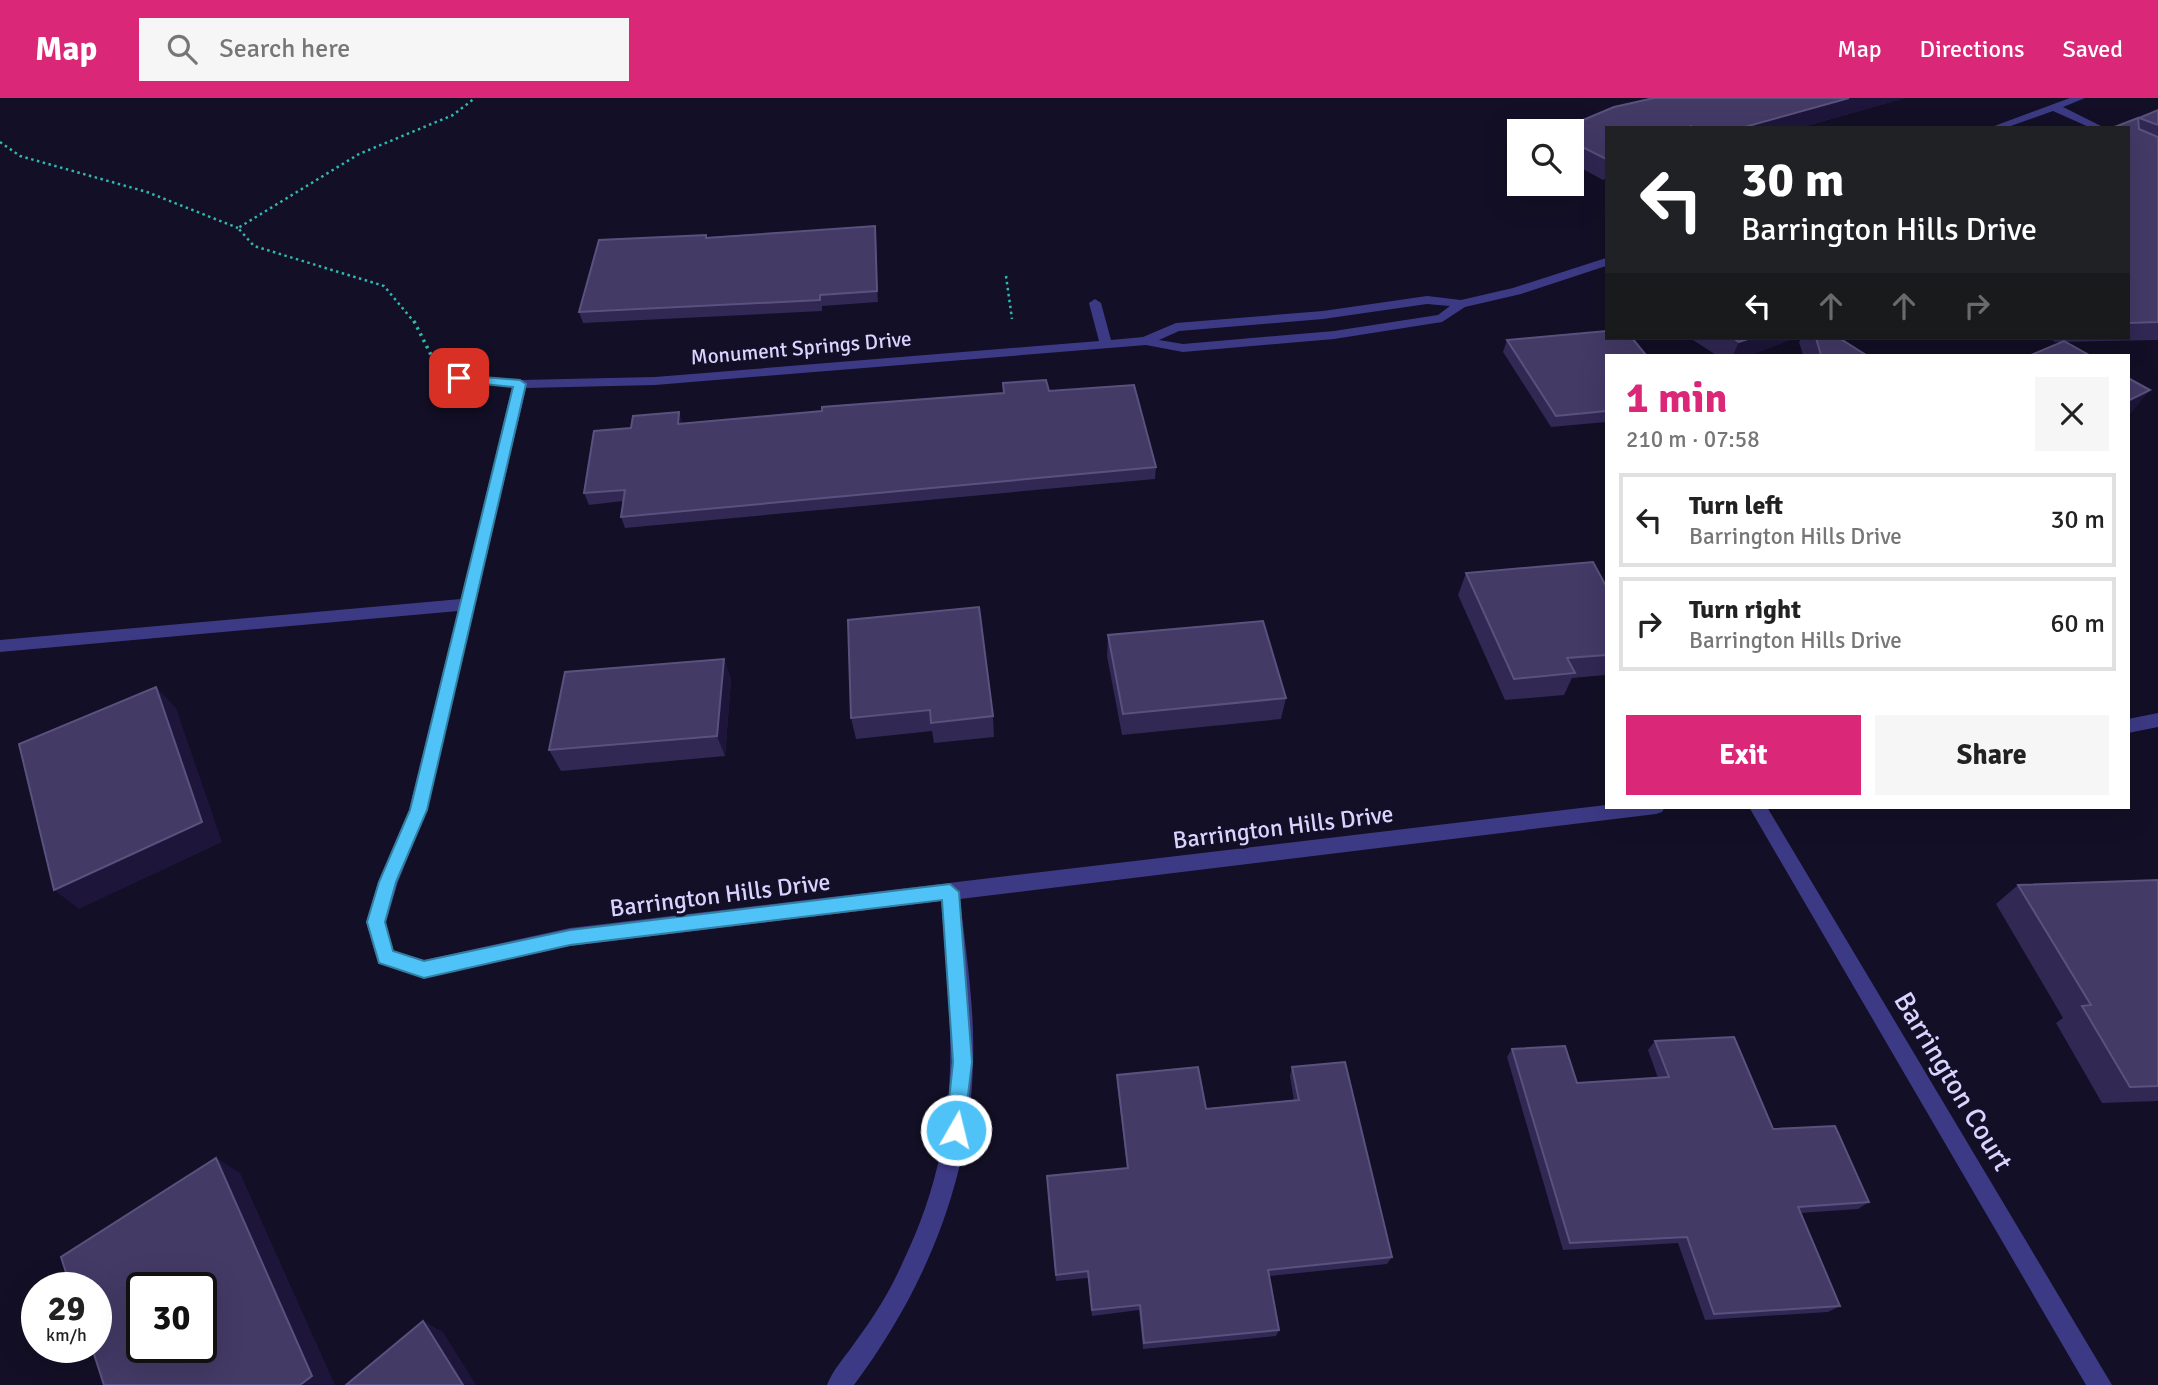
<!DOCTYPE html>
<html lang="en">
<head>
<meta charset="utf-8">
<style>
  :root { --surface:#fff; --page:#f6f6f6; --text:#222; --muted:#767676; --line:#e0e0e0; --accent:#db2777 }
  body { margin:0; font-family:Signika,sans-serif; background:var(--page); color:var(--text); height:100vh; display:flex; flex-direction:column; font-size:26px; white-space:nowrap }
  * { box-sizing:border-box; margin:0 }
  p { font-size:23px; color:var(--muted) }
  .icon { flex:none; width:38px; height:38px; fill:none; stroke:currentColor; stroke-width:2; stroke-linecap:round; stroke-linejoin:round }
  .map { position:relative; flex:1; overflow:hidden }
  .side { position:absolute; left:1605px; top:256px; width:525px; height:455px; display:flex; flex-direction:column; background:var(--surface); border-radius:0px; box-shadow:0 7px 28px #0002 }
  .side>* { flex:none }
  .guide { position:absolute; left:1605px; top:28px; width:525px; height:214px; border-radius:0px; box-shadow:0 7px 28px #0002; background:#202124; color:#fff; overflow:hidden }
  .tools { position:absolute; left:1507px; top:21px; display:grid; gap:14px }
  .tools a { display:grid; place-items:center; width:77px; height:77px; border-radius:0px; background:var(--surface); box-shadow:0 7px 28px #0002; font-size:35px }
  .speed { position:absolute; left:21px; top:1174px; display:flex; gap:14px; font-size:35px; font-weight:700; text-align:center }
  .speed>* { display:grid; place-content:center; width:91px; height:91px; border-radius:50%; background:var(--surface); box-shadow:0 7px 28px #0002; line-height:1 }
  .speed small { font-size:18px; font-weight:400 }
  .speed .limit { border:4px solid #111; border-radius:10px; background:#fff; color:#111 }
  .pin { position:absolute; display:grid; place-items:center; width:60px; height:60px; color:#fff; margin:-30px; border-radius:14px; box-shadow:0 4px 10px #0006 }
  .me { position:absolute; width:77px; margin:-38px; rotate:8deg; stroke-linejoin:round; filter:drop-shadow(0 0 5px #0008) }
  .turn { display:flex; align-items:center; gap:24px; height:147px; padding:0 21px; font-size:32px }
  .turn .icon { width:91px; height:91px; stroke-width:2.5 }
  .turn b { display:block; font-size:49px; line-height:60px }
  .lanes { display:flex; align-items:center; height:66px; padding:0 21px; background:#0003; justify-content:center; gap:35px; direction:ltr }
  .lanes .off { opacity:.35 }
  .round { display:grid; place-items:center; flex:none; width:74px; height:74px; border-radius:0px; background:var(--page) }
  .overview { display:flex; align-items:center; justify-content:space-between; height:119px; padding:0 21px }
  h1 { font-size:42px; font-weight:800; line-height:52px; color:var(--accent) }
  .primary-button { display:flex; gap:14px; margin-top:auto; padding:14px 21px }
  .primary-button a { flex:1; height:80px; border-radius:0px; background:var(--accent); color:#fff; font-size:28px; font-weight:800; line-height:80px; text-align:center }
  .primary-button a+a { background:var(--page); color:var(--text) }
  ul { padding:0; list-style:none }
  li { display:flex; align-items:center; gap:21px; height:94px; margin:0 14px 10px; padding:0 7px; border:4px solid var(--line); border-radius:0px }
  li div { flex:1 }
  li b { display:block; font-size:26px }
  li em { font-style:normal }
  header { display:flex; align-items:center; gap:42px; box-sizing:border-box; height:98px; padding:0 35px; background:var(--accent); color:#fff }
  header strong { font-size:33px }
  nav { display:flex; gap:38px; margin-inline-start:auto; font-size:24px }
  .search { width:490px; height:63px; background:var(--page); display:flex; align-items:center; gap:18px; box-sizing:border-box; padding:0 24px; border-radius:0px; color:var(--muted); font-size:26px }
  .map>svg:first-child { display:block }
</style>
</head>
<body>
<header>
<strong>Map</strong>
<div class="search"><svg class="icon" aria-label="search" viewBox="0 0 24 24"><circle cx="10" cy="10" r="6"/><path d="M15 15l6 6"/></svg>Search here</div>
<nav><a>Map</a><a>Directions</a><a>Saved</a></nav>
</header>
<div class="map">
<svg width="2158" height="1287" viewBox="0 0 2158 1287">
  <rect width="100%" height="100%" fill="#130f26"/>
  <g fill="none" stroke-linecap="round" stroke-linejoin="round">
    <g stroke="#2fb8b0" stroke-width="2.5" stroke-dasharray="2.5 3.5" stroke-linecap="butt">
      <polyline points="0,44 20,58 147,94 238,130"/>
      <polyline points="1006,178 1012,221"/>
      <polyline points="415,225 384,188 254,148 238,130 359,56 453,17 475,0"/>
    </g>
    <polyline stroke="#2fb8b0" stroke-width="3.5" stroke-dasharray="2.5 4.5" stroke-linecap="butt" points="414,223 433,261"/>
    <g fill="#3d3a85" fill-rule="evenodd">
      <polygon points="2070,0 2085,0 2063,9 2105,30 2091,30 2053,13 2005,30 1989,30"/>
      <path d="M 1606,160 L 1606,168 L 1521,196 L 1465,209 L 1442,224 L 1334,241 L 1183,254 L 1146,247 L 655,287 L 526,290 L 427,712 L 398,784 L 386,824 L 393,853 L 424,862 L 570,830 L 1606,707 L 1665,709 L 1662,714 L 1656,716 L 960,801 C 966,855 975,911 973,966 C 970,1084 924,1193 854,1287 L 827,1287 C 833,1271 846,1258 856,1243 C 874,1219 890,1193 902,1166 C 964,1038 953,939 941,803 L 570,848 L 424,880 L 378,865 L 366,824 L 378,784 L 409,712 L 458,513 L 0,554 L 0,542 L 461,501 L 512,289 L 454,283 L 454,277 L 459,276 L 520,282 L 655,279 L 1099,243 L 1089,205 L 1095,201 L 1101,205 L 1111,242 L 1143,239 L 1176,225 L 1323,213 L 1427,198 L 1461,202 L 1513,190 ZM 1427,206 L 1450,208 L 1438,217 L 1334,233 L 1183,246 L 1159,242 L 1179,233 L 1323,221 Z"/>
      <polygon points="2158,615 2158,629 2128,635 2128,621"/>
      <polygon points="1749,709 1767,709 2112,1287 2086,1287"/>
    </g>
  </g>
  <g fill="#312854">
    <polygon points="1654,0 1905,0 1799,30 1606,30 1606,80 1603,82 1572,65 1572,33"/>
    <polygon points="2158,12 2158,242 2055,244 2050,240 2128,240 2128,30 2139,20"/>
    <polygon points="875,128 876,139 878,204 822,208 822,213 583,225 579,214 706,137 707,139"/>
    <polygon points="1690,240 1795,240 1751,257 1716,257"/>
    <polygon points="1802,240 1839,240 1866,257 1803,257 1799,244"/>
    <polygon points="1507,242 1606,257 1606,324 1551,329 1503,254"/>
    <polygon points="1003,285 1049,293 1156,369 1155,381 625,430 621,419 623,403 589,407 584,395 822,313 1004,295"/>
    <polygon points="1466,475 1606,488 1606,577 1572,580 1564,597 1505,602 1458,497"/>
    <polygon points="848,522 993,618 994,639 934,645 932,633 856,641 851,620"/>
    <polygon points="1108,537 1286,600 1281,621 1122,637 1107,558"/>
    <polygon points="724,561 731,582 725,658 561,673 549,652"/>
    <polygon points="2158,782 2158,1003 2102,1005 2056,925 2063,920 1996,806 2018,787"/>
    <polygon points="1655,943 1869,1104 1858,1111 1800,1115 1840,1208 1828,1214 1705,1222 1678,1145 1563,1152 1507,959 1512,951 1577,985 1658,980 1648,952"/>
    <polygon points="1292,969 1392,1159 1387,1166 1269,1178 1279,1232 1276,1238 1143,1251 1139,1212 1092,1218 1088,1180 1056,1183 1047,1078 1127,1070 1117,985 1117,977 1206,1011 1294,1003 1290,978"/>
  </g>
  <g fill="#1d163a">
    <polygon points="1849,0 1905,0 1799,30 1741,30"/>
    <polygon points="875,128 876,139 878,204 877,193"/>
    <polygon points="1751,240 1795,240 1751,257 1733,257 1739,244"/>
    <polygon points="2150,292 2132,314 2128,316 2128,303"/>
    <polygon points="679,314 683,325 678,326"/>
    <polygon points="724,561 731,582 725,658 717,638"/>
    <polygon points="156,589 176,610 222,744 79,811 54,792"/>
    <polygon points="216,1060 240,1075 335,1287 300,1287"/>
    <polygon points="423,1223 443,1234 476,1287 463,1287"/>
  </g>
  <g fill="#433a66" stroke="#5a527e" stroke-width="2" fill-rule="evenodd">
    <polygon points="1654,0 1849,0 1741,30 1694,30 1691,28 1686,30 1606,30 1606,61 1572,44 1572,33 1557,33 1614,9"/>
    <polygon points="2158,12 2158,27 2139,20"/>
    <polygon points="2138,20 2139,31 2158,39 2158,224 2128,225 2128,30 2112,30"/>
    <polygon points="875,128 877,193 820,197 820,202 579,214 599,142 706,137 706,140"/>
    <polygon points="1606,233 1606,240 1632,240 1646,257 1606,257 1606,313 1556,318 1507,242"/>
    <polygon points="1733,240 1751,240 1739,244"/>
    <polygon points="1816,240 1839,240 1866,257 1821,257"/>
    <polygon points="2064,243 2089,257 2031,257"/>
    <polygon points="2128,280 2150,292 2128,303"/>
    <polygon points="1046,282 1049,293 1134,287 1156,369 621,419 625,392 584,395 594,333 631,330 633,318 679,314 678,326 822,313 822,309 1004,295 1003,285"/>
    <polygon points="1593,464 1606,488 1606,557 1567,560 1575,575 1514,581 1466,475"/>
    <polygon points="979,509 993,618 931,625 930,612 851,620 848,522"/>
    <polygon points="1263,523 1286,600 1123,616 1108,537"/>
    <polygon points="724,561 717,638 549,652 565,574"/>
    <polygon points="156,589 202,724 54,792 19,646"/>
    <polygon points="2158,782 2158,988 2130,989 2082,908 2091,907 2018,787"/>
    <polygon points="1734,939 1773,1031 1835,1028 1869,1104 1798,1109 1840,1208 1714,1216 1687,1139 1570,1145 1512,951 1565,948 1577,985 1669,979 1655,943"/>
    <polygon points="1345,964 1392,1159 1268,1172 1279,1232 1144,1245 1140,1207 1092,1212 1088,1173 1056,1177 1047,1078 1128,1070 1117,977 1198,969 1206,1011 1299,1002 1292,969"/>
    <path d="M 216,1060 L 312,1278 L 300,1287 L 104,1287 L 92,1250 L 96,1250 L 96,1190 L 71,1190 L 61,1159 ZM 142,1190 L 201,1190 L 201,1250 L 142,1250 Z"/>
    <polygon points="423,1223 463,1287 346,1287"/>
  </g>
  <polygon fill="#4fc3f7" stroke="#337fa1" stroke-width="2" points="459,277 520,282 526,286 427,712 396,784 385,824 393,853 424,863 570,832 950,786 959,794 972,964 963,1039 956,1042 949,1039 946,1032 953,964 942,802 570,847 424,880 379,865 367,824 379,784 410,712 513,289 455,283 455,278"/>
  <g text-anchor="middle" stroke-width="7" stroke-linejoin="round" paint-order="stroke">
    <g font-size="21" fill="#d9d4ff" stroke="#130f26">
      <text transform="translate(801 250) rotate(-5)" y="7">Monument Springs Drive</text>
    </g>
    <g font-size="24" fill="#d9d4ff" stroke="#130f26">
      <text transform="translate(1283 729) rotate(-7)" y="8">Barrington Hills Drive</text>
      <text transform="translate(720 797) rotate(-7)" y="8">Barrington Hills Drive</text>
    </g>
    <g font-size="28" fill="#d9d4ff" stroke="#130f26">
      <text transform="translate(1954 983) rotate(59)" y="10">Barrington Court</text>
    </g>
  </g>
</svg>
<div class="tools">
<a><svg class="icon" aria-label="search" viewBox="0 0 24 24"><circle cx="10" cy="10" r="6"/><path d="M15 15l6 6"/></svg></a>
</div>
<div class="speed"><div>29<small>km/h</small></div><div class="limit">30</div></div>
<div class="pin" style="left:459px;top:280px;background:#d93025"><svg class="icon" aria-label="arrive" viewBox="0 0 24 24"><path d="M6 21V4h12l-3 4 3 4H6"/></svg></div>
<svg class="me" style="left:956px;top:1032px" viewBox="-20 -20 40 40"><circle r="17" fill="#4fc3f7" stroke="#fff" stroke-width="3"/><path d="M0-11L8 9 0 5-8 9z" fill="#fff"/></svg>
<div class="guide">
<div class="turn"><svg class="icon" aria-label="left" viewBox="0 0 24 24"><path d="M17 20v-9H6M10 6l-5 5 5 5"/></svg><div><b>30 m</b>Barrington Hills Drive</div></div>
<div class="lanes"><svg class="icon" aria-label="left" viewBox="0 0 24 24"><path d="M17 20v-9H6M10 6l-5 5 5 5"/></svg><svg class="icon off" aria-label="ahead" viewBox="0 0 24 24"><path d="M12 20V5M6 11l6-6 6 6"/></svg><svg class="icon off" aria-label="ahead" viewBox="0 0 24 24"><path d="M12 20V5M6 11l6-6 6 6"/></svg><svg class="icon off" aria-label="right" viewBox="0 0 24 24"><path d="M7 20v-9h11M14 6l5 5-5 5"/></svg></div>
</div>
<section class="side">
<div class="overview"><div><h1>1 min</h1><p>210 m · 07:58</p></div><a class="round"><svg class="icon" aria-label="close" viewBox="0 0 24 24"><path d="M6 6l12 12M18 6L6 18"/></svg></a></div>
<ul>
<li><svg class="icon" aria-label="left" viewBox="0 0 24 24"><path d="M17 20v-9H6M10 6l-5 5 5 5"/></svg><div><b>Turn left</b><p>Barrington Hills Drive</p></div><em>30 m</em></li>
<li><svg class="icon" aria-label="right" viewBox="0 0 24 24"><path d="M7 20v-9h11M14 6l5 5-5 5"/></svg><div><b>Turn right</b><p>Barrington Hills Drive</p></div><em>60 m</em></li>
</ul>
<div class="primary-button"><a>Exit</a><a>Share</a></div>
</section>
</div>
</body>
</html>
